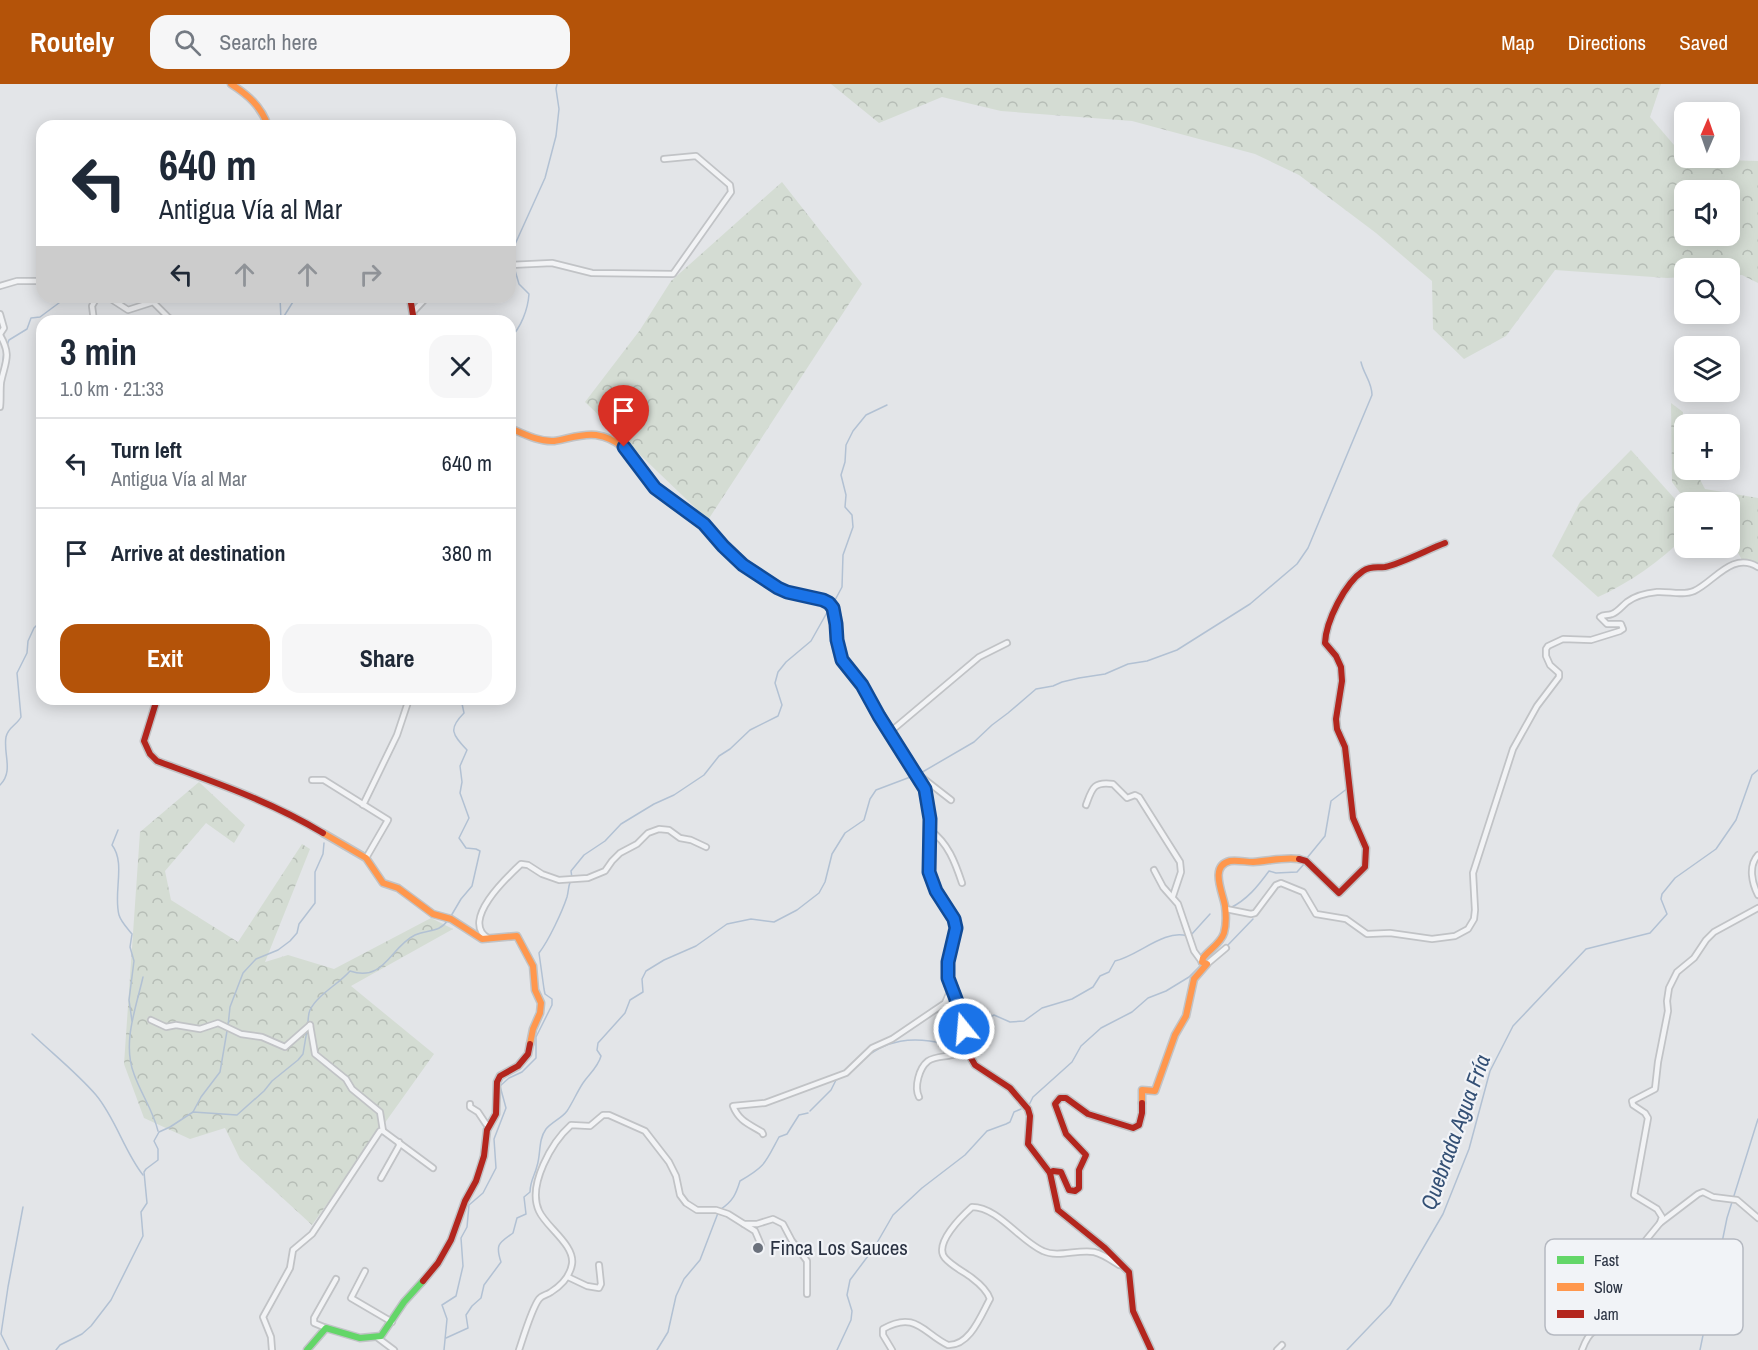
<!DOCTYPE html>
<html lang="en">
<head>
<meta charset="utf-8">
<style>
  :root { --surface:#fff; --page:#f6f6f7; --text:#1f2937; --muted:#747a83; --line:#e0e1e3; --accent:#b45309 }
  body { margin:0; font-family:"Archivo Narrow",sans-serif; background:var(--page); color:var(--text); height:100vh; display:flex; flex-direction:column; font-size:22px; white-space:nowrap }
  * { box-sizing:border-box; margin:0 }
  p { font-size:20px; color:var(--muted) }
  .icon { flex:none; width:33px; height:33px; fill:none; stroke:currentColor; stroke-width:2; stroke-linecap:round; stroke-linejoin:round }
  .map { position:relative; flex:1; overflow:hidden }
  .side { position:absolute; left:36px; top:231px; width:480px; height:390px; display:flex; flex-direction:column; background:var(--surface); border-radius:18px; box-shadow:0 3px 15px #0003 }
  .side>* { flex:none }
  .hud { position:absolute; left:36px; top:36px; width:480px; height:183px; border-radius:18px; box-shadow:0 3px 15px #0003; background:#fff; color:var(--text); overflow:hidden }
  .needle { width:39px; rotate:2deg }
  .tools { position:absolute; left:1674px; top:18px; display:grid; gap:12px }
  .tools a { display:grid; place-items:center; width:66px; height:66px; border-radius:12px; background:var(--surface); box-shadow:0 3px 15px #0003; font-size:30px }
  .pin { position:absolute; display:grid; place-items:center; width:51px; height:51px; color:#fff; margin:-62px -26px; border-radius:50% 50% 50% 0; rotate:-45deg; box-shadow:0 0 6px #0007 }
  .pin .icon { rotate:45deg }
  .me { position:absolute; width:66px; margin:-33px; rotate:343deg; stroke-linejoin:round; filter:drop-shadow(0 0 4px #0008) }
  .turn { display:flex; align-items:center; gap:21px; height:126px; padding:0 24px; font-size:27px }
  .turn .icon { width:78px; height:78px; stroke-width:2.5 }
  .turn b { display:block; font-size:42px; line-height:51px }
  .lanes { display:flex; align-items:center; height:57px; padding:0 24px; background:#0003; justify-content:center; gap:30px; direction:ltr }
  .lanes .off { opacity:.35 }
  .round { display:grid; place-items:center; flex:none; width:63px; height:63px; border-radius:18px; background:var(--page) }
  .head { display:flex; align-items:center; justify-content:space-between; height:102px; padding:0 24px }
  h1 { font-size:36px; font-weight:700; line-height:45px }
  .primary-button { display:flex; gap:12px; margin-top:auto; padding:12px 24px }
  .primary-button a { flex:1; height:69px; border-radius:18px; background:var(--accent); color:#fff; font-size:24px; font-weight:700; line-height:69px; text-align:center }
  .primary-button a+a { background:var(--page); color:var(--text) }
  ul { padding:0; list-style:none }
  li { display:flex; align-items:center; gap:18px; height:90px; padding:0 24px; border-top:2px solid var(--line) }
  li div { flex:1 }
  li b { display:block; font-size:22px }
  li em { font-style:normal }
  header { display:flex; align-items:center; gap:36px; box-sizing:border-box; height:84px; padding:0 30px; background:var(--accent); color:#fff }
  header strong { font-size:28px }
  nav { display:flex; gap:33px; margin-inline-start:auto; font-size:21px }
  .search { width:420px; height:54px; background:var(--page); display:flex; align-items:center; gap:15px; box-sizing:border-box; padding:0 21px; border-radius:18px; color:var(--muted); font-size:22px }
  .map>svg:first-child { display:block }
</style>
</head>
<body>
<header>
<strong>Routely</strong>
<div class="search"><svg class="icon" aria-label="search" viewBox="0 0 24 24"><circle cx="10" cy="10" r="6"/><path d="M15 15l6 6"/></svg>Search here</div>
<nav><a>Map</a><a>Directions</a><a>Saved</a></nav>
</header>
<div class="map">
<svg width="1758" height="1266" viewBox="0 0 1758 1266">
  <defs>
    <pattern id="forest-crowns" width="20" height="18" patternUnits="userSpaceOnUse" patternTransform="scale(1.5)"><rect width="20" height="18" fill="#d4dcd3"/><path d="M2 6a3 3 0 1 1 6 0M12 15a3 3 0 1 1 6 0" fill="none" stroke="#b6bdb6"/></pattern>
  </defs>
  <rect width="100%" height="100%" fill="#e3e5e8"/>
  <g fill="url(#forest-crowns)" fill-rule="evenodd">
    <path d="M 831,0 L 1661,0 L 1650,33 L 1686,75 L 1758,77 L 1758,199 L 1742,191 L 1730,191 L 1730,184 L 1684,184 L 1684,193 L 1667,194 L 1555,186 L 1506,252 L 1464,275 L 1433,245 L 1432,197 L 1376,149 L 1299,91 L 1255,70 L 1132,37 L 1001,27 L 942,13 L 879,39 ZM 1684,106 L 1730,106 L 1730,152 L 1684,152 Z"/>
    <polygon points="782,98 862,200 708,436 585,318 640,246 671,197"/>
    <polygon points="1671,319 1683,328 1684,386 1695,386 1705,405 1758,414 1758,481 1742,476 1730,454 1730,418 1687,418 1672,398"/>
    <path d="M 1631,366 L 1684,425 L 1684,453 C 1661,477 1629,499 1598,513 L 1552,472 L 1580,418 Z"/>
    <polygon points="199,698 245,741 234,759 206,739 165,787 171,816 238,858 302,760 310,765 265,878 288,871 334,885 431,834 453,845 351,902 434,970 312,1141 240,1075 225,1044 190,1055 144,1034 124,980 140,748"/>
  </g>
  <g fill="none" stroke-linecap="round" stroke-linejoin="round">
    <g stroke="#b2c1d3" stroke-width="1.5">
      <polyline points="513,179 512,167 545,94 556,52 559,25 556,5 557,0"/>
      <polyline points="280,213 281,236"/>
      <polyline points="281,237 296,213"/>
      <path d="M 510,254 C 521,244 528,225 529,210 L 519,200 L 514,183"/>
      <polyline points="7,261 9,256 27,245 31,234 40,233 67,213"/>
      <polyline points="2,284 4,268"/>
      <polyline points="834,518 842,503 843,471 853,443 852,431 845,423 846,411 841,391 845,378 846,361 853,347 866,331 887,321"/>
      <path d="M 919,690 L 974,658 L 992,641 L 1008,629 L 1036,605 L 1053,602 L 1062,598 L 1079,594 L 1105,590 L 1128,580 L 1147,577 L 1177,566 L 1250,520 L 1297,480 L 1308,464 L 1372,311 C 1372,298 1364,291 1361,278"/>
      <path d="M 0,701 C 14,687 3,670 6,653 C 8,643 17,641 21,633 L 17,589 L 27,569 L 28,557 L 34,544 L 42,536"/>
      <path d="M 118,746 L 112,761 C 126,779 113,809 119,831 C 121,838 128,845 132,850 L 130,863 L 134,877 L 129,916 L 132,937"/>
      <polyline points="1307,774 1325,752 1331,717 1348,704"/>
      <path d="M 1230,824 C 1247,816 1258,802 1269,787 L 1276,789 L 1297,788 L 1305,779"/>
      <path d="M 451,832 L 461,815 L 472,802 L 480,767 L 476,765 L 466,764 L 459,754 L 469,734 L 460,709 L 462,698 L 460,682 L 467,666 C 452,650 448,645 464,629 L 461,615"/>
      <polyline points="1191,851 1210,830"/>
      <polyline points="1226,863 1253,835"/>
      <path d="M 143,893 C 136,924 122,959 134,990 C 141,1010 153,1026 158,1047"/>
      <path d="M 308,941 C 308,937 308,930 310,926 C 318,910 339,900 350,887 C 384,899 390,863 415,851 C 429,845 439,849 448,836"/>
      <polyline points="228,942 230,923 243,889 256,875 278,866 290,857 297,849 299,840 315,819 315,788 323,770 324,759"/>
      <path d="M 970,944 L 994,931 L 1010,938 L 1024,937 L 1042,924 L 1072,915 L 1093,903 L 1100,892 L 1109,888 L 1115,877 C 1138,872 1164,845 1187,852"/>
      <path d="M 32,950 C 53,970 77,989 96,1011 C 116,1035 124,1067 143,1091"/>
      <path d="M 861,977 C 886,955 913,952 945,960 L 949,954 L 962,952"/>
      <polyline points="1029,1021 1033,1013 1072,978 1081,962 1101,944 1132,928 1148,914 1166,907 1189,893 1201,881"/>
      <polyline points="810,1027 831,1006 836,996 844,992"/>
      <polyline points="193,1028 201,1013 220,988 227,947"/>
      <path d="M 721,1125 C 733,1117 736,1110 740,1097 C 766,1082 765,1079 779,1053 L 787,1050 L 799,1031 L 808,1029"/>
      <path d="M 446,1254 L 468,1244 L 466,1231 L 472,1222 L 481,1214 L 484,1201 L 501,1178 C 495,1160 499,1159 513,1149 L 517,1134 L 526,1130 L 524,1113 L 530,1108 C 530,1097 535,1091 537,1082 C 541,1070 538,1056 546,1045 C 552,1038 562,1034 567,1027 C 573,1018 577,1008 583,999 C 590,989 598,983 601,972 L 597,966 L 598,959 L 625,929 L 630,916 L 643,908 L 642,895 L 646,887 L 664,876 L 696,862 L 727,840 L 751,835 L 774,838 L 797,826 L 819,809 L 825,798 L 832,770 L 845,749 L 864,736 L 870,715 L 876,706 L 913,692"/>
      <polyline points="9,1266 1,1250 8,1203 23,1123"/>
      <polyline points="56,1266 60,1261 82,1250 91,1242 111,1216 143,1152 141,1128 147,1119 144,1088 146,1085 158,1076 158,1065 154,1057 159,1048 170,1043 193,1028 237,1031 264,1007 272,997 298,976 303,970 307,946"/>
      <path d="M 444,1266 L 447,1235 L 442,1221 L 456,1212 L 463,1182 L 461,1154 L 467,1143 L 469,1121 L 483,1109 L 496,1084 L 494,1055 L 506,1024 L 500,1002 L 509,994 L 522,988 L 536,974 L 536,953 L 552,921 L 552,915 L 545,910 L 544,905 L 539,869 C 549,856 562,828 567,813 C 569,806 568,800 572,794 L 571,787 L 584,771 L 605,757 L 621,740 L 654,720 L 674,711 L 704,691 L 719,672 L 730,665 L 750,646 L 778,632 L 782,621 L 775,599 L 778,588 L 786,578 L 811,557 L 829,525"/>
      <polyline points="657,1266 668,1248 676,1212 684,1195 700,1176 718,1129"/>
      <polyline points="837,1266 851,1236 852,1227 847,1211 850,1196 874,1164 893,1131 922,1104 965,1071 987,1047 1006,1040 1010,1038 1014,1028 1021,1025"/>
      <polyline points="1347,1266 1390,1221 1443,1130 1469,1065 1490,987 1513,942 1586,865 1650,849 1667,830 1661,815 1662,810 1675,794 1716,765 1736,736 1752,691 1758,686"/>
      <polyline points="1700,1266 1727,1134 1758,1035"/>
    </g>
    <g stroke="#c1c3c6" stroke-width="8">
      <g id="street">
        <polyline points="510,181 552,179 592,189 673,190 731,108 730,101 696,72 664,75"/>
        <polyline points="0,202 17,197 42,197"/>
        <polyline points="108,213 128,226 153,218 169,234 177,237"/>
        <polyline points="413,228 427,213"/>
        <polyline points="0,230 4,244 0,250"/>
        <polyline points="94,237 92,222 97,213"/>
        <path d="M 0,251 C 12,272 5,278 1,298 C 0,306 1,315 0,323"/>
        <polyline points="161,615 168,615"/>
        <polyline points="890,648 979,573 1007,559"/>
        <polyline points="915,688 951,716"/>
        <polyline points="312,696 324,696 388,736 366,774"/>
        <polyline points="363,721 397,651 409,615"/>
        <path d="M 1086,721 C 1092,705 1093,697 1113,700 L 1127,714 L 1135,711 L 1139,713 L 1180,778 L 1181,788 L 1173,812"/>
        <path d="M 930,746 C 948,759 955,778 962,799"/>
        <path d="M 1758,771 C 1748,782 1752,799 1758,811"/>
        <polyline points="1154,786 1163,803 1178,820 1194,867 1202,878"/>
        <path d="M 1226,825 L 1251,830 L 1255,829 L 1276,801 L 1281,799 L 1303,808 L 1316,830 L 1346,835 L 1367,850 L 1390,849 L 1432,855 L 1455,852 L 1468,845 L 1474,835 L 1475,826 L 1473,789 L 1513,665 L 1537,622 L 1559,593 L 1559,589 L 1550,581 L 1546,572 L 1546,565 L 1548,562 L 1563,555 L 1591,556 L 1620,547 L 1623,545 L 1621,540 L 1607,540 L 1600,533 C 1604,530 1607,532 1612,530 C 1618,528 1622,522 1627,518 C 1635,512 1647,509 1657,508 C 1668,507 1683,512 1694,507 C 1714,498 1732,467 1758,483"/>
        <path d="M 488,854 C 460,837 507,793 521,780 L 528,781 L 542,790 L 559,796 L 588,794 L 605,787 L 612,777 L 620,769 L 637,760 L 648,749 L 659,745 L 669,746 L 680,754 L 691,756 L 706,763"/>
        <polyline points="1207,880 1226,864"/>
        <polyline points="151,936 166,943 176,941 200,945 218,939 241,950 262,953 285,963 310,941"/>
        <polyline points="310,941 315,970 346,995 352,1005 380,1028 383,1047"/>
        <path d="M 919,1013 C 914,1003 919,984 928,977 C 935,972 948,973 956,970 L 965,953 L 964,938"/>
        <polyline points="470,1020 470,1023 478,1028 486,1040 490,1041"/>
        <path d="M 763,1050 L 762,1048 C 749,1040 739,1037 733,1022 L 765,1019 L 846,989 L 872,964 L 892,955 L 945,919 L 951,905"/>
        <polyline points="381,1094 399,1062 399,1058"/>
        <polyline points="1660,1139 1662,1133 1657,1125 1634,1111 1648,1034 1645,1029 1633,1021 1632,1017 1655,1005 1658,978 1668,927 1667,917 1669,904 1677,888 1694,874 1706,856 1714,848 1758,824"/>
        <polyline points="744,1140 757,1140 773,1135 783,1140 792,1157 807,1177 807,1210"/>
        <polyline points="365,1187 351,1214 392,1238"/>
        <polyline points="568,1193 587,1202 599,1204 601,1200 599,1181"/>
        <polyline points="326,1244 314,1239 314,1234 336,1195"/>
        <polyline points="378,1254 394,1266"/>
        <polyline points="272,1266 271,1253 263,1233 290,1184 293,1166 312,1150 380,1047 383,1047 433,1084"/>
        <path d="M 519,1266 C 523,1254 532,1224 539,1215 C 542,1211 547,1211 551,1208 C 562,1201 570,1192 572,1180 C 575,1161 546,1143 539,1127 C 527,1101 552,1058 571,1041 L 590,1042 L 603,1031 L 609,1031 L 645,1047 L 669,1078 L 676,1092 L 680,1111 L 686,1119 L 697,1126 L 716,1126 L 728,1130 L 755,1147 L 761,1161"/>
        <path d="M 892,1266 L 883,1251 L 883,1245 C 916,1226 924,1250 948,1261 C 970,1262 981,1231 990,1215 C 987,1206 980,1200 972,1194 C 964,1188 952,1182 945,1174 C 933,1160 962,1132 972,1123 C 998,1123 1020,1157 1043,1167 C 1058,1174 1078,1165 1094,1168 C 1103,1170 1111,1176 1119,1181"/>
        <polyline points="1277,1266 1282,1261"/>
        <path d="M 1582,1266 C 1594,1233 1604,1252 1625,1244 L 1626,1239 L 1620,1217 L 1620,1189 L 1637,1177 L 1646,1156 L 1660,1139 L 1698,1110 L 1703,1108 L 1713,1113 L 1737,1116 L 1758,1134"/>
      </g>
    </g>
    <g stroke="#c1c3c6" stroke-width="9">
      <g id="fast">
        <path d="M 708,445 C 727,468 760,500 788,508 C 802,512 816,513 829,519 L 833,524 L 837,556 L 842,575 L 862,601 L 888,646"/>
        <polyline points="307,1266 326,1244 360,1254 381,1252 404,1218 423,1197"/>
      </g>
    </g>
    <g stroke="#c1c3c6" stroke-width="9">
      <g id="slow">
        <path d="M 231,0 C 248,11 261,22 268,42"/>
        <path d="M 510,344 C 524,350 539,358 554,357 C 567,355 583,349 596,351 C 632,357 634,385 657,405 C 673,419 695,429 708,445"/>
        <polyline points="888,646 925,705 930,735 930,792 936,807 954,835 956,844 949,872"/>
        <polyline points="323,749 366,774 383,799 398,804 433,830 451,835 482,855 517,852 533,882 535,906 541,919 540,929 533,945 530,960"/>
        <path d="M 1142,1019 L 1142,1006 L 1155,1007 L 1175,951 L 1186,932 L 1194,895 L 1207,880 L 1202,878 L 1203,874 C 1209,866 1221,859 1224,849 C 1226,842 1226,830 1225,822 C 1223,809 1209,782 1230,777 C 1238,776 1246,778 1253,778 C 1269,777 1283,773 1299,775"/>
      </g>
    </g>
    <g stroke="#c1c3c6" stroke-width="9">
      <g id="jam">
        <polyline points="410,213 414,237"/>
        <path d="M 157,615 L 144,657 L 150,670 L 157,677 C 214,698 270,717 323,749"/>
        <path d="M 1299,775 L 1306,777 L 1339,809 L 1365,783 L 1366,764 L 1353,734 L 1345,663 L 1337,645 L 1336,635 L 1342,597 L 1341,583 L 1336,572 L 1325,559 C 1326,537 1345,499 1363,487 C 1371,482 1376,484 1385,483 C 1400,480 1429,465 1445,459"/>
        <polyline points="949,872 948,895 969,947 971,974 975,981 1010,1004 1028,1025 1030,1032 1028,1060 1050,1089 1058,1126 1105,1164 1129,1188 1133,1227 1151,1266"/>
        <polyline points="1050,1089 1053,1087 1061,1088 1069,1106 1075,1107 1079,1104 1079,1086 1086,1071 1066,1050 1055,1020 1060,1014 1066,1014 1088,1030 1133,1044 1139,1041 1142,1029 1142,1019"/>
        <polyline points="423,1197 438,1179 451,1156 465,1117 476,1097 484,1072 487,1046 496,1030 497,998 500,992 518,982 528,970 530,960"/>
      </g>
    </g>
    <use href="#street" stroke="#f2f3f5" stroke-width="4.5"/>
    <use href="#fast" stroke="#63d668" stroke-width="6"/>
    <use href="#slow" stroke="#ff974d" stroke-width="6"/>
    <use href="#jam" stroke="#b3261e" stroke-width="6"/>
  </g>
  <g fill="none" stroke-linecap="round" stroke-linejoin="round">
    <g stroke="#114b97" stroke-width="15">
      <polyline id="route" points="624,363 655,404 704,440 723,462 743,481 778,504 787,508 823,516 829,519 833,524 836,540 837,556 842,576 862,601 879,632 925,705 930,735 929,788 936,807 954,835 956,844 948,878 948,894 964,936 964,945"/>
    </g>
    <use href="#route" stroke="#1a73e8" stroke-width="10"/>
  </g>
  <circle fill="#6b717c" stroke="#f1f3f7" stroke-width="2" cx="758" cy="1164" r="6"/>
  <g text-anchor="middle" stroke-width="4.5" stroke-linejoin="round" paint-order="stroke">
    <g font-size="21" fill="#2a3242" stroke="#f1f3f7" text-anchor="start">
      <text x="770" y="1171">Finca Los Sauces</text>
    </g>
    <g font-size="22" font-style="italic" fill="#345075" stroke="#f1f3f7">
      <text transform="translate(1455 1048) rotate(-70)" y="8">Quebrada Agua Fría</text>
    </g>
  </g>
  <rect x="1545" y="1155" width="198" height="96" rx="9" fill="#f1f3f7" stroke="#b5b9c1" stroke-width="1.5"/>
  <rect x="1557" y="1172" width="27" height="8" fill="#63d668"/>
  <rect x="1557" y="1199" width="27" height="8" fill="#ff974d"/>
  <rect x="1557" y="1226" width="27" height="8" fill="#b3261e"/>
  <g font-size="16" fill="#2a3242">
    <text x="1594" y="1182">Fast</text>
    <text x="1594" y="1209">Slow</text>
    <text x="1594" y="1236">Jam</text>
  </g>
</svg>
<div class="tools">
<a><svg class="needle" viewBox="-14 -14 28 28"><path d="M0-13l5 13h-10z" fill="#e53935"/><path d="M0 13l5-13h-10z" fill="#747a83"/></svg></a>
<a><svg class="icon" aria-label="sound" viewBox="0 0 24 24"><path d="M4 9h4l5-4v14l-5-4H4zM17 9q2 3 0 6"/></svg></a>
<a><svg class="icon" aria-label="search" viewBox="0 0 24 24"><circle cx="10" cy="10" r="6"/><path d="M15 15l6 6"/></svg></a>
<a><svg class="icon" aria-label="layers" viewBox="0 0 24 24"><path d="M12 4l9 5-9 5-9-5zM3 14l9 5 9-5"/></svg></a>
<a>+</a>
<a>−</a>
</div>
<div class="pin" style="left:624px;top:363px;background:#d93025"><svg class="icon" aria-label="arrive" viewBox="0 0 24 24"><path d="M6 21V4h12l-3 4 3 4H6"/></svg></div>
<svg class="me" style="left:964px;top:945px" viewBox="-20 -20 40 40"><circle r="17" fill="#1a73e8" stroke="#fff" stroke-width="3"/><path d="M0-11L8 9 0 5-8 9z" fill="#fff"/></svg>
<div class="hud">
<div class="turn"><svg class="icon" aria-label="left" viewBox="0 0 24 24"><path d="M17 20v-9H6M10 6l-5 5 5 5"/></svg><div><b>640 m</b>Antigua Vía al Mar</div></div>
<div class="lanes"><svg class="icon" aria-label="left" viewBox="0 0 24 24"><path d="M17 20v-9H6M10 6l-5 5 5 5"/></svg><svg class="icon off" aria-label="ahead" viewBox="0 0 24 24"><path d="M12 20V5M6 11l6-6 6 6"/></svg><svg class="icon off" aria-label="ahead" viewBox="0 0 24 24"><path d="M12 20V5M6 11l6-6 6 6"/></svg><svg class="icon off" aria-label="right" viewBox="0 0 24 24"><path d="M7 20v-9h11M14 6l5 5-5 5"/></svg></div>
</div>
<section class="side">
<div class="head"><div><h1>3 min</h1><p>1.0 km · 21:33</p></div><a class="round"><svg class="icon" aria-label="close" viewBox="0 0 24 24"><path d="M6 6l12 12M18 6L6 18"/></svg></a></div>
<ul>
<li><svg class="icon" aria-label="left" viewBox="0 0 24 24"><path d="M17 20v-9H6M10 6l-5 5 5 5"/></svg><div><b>Turn left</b><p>Antigua Vía al Mar</p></div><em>640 m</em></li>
<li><svg class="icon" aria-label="arrive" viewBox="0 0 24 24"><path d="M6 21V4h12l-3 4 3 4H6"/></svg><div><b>Arrive at destination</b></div><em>380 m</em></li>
</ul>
<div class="primary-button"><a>Exit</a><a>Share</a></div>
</section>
</div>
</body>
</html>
